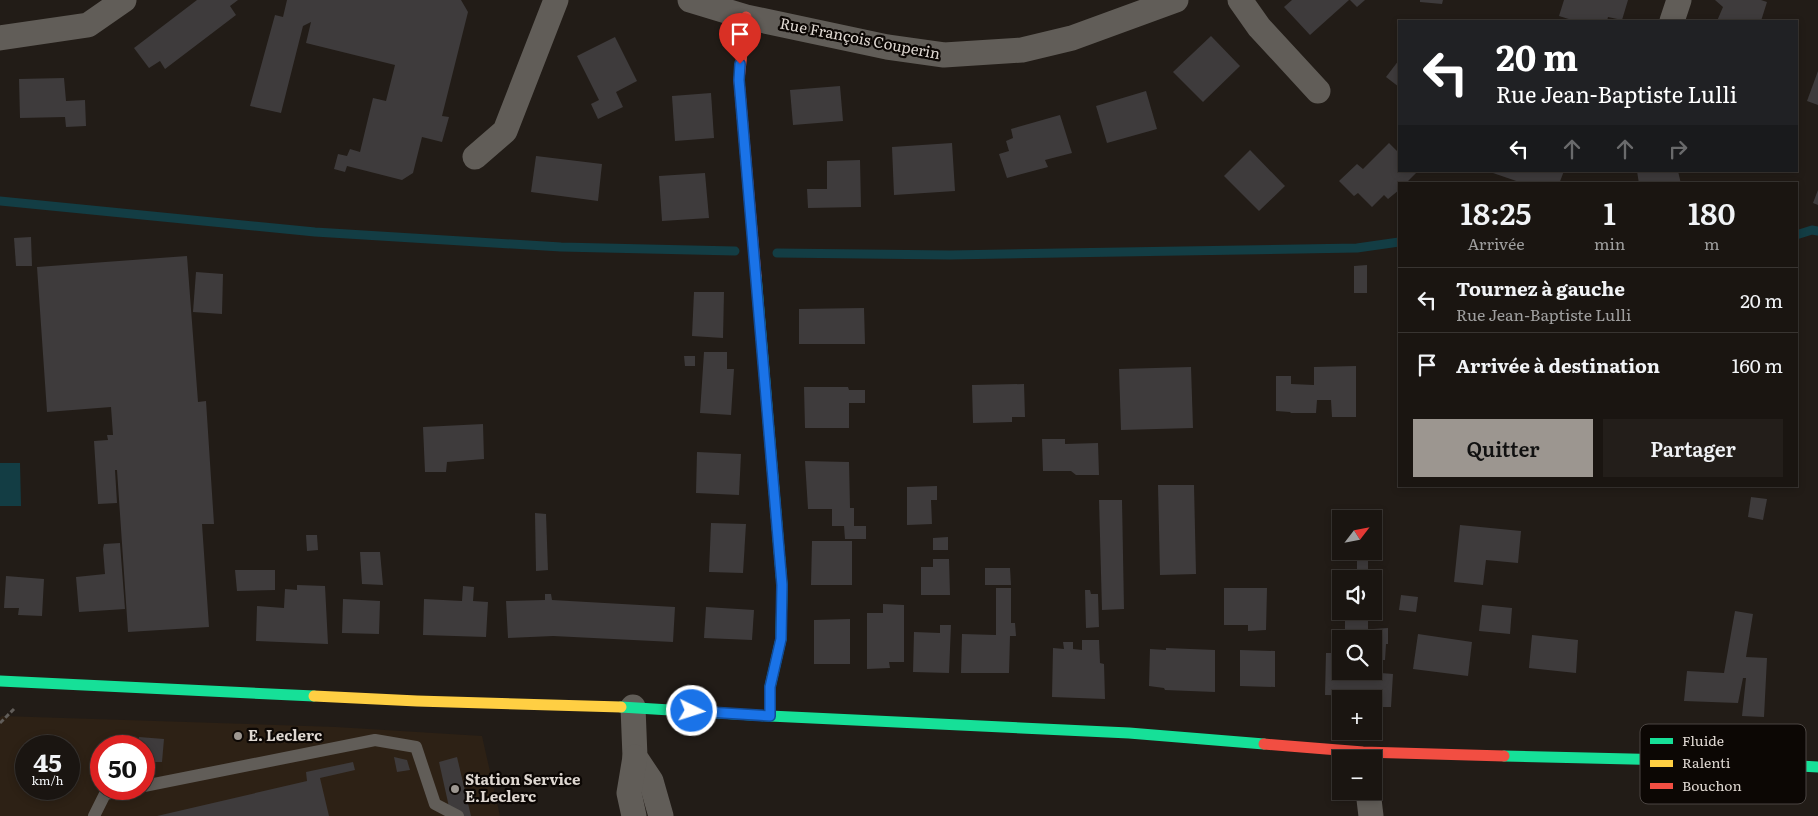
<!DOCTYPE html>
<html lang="fr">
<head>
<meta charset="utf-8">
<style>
  :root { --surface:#1a1511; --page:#231e1a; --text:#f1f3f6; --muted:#9f9f9f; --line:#383431; --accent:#9c9690 }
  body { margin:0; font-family:Literata,serif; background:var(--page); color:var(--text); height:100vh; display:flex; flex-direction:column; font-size:19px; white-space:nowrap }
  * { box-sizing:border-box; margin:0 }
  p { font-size:16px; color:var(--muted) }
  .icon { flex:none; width:28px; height:28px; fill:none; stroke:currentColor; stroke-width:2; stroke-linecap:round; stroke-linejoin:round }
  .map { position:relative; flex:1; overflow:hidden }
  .sheet { position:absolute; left:1398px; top:182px; width:400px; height:305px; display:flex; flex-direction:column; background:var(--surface); border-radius:0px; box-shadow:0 2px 8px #0003,0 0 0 1px var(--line) }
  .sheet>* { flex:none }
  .top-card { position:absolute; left:1398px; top:20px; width:400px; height:152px; border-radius:0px; box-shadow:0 2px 8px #0003,0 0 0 1px var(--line); background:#202124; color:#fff; overflow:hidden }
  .needle { width:32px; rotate:58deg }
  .fabs { position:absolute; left:1332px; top:510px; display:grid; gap:10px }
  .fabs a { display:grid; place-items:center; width:50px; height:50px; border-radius:0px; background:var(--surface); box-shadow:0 2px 8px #0003,0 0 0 1px var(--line); font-size:25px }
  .speed { position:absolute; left:15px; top:735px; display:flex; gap:10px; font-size:25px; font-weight:700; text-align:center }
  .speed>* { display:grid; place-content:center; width:65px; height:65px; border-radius:50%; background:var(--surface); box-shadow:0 2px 8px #0003,0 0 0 1px var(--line); line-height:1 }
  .speed small { font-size:12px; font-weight:400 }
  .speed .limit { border:8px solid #d22; background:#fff; color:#111 }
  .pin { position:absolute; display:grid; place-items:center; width:42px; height:42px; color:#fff; margin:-51px -21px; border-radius:50% 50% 50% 0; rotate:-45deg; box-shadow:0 0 5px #0007 }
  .pin .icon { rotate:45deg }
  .me { position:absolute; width:55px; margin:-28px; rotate:94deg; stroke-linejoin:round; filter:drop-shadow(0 0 4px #0008) }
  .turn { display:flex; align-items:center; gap:18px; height:105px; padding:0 15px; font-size:22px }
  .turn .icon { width:65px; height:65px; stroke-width:2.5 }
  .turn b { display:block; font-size:35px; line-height:42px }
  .lanes { display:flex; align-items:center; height:48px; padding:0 15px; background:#0003; justify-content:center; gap:25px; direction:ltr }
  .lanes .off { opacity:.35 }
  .eta { display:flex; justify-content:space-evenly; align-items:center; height:85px; text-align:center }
  .eta b { font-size:30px; font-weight:600; line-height:35px }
  .action { display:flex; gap:10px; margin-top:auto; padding:10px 15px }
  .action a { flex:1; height:58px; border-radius:0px; background:var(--accent); color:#111; font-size:20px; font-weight:600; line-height:58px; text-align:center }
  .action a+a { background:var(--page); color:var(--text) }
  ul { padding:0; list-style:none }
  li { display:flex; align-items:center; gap:15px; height:65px; padding:0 15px; border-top:1px solid var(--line) }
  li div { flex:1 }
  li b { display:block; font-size:19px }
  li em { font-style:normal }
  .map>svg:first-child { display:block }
</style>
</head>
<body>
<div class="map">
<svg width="1818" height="816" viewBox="0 0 1818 816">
  <rect width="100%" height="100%" fill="#221c17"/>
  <path fill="#2d2115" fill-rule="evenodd" d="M 2,716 L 336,727 L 482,736 L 500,816 L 0,816 L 0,718 ZM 26,746 L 69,746 L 69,789 L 26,789 ZM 101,746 L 144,746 L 144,789 L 101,789 Z"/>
  <polygon fill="#133d44" points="0,463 20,463 21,506 0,506"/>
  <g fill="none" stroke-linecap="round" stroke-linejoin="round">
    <g stroke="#133d44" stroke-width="9">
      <polyline points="0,201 315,232 561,247 735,251"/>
      <polyline points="1796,235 1812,230 1818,231"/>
      <polyline points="777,253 950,255 1357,248 1399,242"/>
    </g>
  </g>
  <g fill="#3e3b3c">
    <polygon points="197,0 238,0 230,6 236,15 165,69 160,61 149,68 134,48"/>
    <polygon points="287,0 461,0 468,12 442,116 449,117 442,142 422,137 413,173 402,180 347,166 345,172 334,169 338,154 347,156 350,149 360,152 373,98 386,101 395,65 306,43 311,22 303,26 281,113 250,106 275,15 283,17"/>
    <polygon points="1292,0 1349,0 1310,35 1284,7"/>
    <polygon points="1350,0 1365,0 1357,7"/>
    <polygon points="1420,0 1443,0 1442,4 1420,2"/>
    <polygon points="1564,0 1628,0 1622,20 1608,17 1607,21 1591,19 1590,21 1575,21 1559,16"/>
    <polygon points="1715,0 1761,0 1767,2 1761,21 1717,21 1723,7"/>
    <polygon points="1211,36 1240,66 1203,102 1173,72"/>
    <polygon points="615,37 637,81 616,92 623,107 598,119 591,104 599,100 577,56"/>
    <polygon points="1399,60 1399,87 1386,77"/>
    <polygon points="1818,71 1818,105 1807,101"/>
    <polygon points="64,78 66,101 85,100 86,126 66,127 65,117 20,118 19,79"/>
    <polygon points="840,86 843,121 793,125 790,90"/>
    <polygon points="1146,91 1157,129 1107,143 1096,106"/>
    <polygon points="711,93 714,138 675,141 672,96"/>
    <polygon points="1060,115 1072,153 1045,160 1048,167 1007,178 999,154 1009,151 1006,141 1013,138 1011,129"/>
    <polygon points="952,143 955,191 894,195 892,147"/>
    <polygon points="1389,143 1399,153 1399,171 1418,171 1405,184 1399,184 1399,190 1388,199 1384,195 1372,207 1358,193 1354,196 1339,181 1357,164 1363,169"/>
    <polygon points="1250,150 1285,186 1259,211 1224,176"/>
    <polygon points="536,156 602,164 598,201 531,192"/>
    <polygon points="860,160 861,207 808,208 807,189 827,189 827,161"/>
    <polygon points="1494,171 1564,171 1559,184 1525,184 1493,173"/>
    <polygon points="1637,171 1678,171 1681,184 1639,184"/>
    <polygon points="705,173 709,218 662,221 659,176"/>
    <polygon points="1818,190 1818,205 1813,203"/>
    <polygon points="31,237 32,266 16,266 14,238"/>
    <polygon points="187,256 198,402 206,401 214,524 202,524 209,627 128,632 117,470 115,470 117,503 98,504 94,441 108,440 107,435 113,435 111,407 47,412 37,267"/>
    <polygon points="1367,265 1367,293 1354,293 1354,266"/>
    <polygon points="196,272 223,274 222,314 193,312"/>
    <polygon points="694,292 724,292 723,338 692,336"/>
    <polygon points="864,308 865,344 799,344 799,309"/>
    <polygon points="704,352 727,352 727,369 734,369 731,415 700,413"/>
    <polygon points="684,356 695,356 695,366 685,366"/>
    <polygon points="1356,366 1356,417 1332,417 1331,400 1317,400 1316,413 1291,413 1290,412 1276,411 1276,376 1291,376 1291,384 1314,385 1314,367"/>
    <polygon points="1191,367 1193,428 1121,430 1119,369"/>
    <polygon points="1024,384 1025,417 1012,417 1012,422 973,423 972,385"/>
    <polygon points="804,387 848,387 849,390 865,390 865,403 849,403 849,428 805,428"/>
    <polygon points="483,424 484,459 447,462 446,472 425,472 423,427"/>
    <polygon points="1042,439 1065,439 1065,444 1098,443 1099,475 1076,475 1071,471 1043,471"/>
    <polygon points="697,452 741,454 739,495 696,493"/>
    <polygon points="805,461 849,462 850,508 854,508 854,526 866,526 866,539 845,539 844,526 832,526 832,509 808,509"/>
    <polygon points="1158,485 1194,485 1196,574 1160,575"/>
    <polygon points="937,486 937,500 931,500 932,524 907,525 907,487"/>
    <polygon points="1751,497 1767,499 1763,520 1748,517"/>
    <polygon points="1099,500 1122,500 1124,609 1102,610"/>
    <polygon points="535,513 546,514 548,570 536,571"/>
    <polygon points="711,523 746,524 743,573 709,572"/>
    <polygon points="1460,525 1521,531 1518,563 1486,560 1483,585 1454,582"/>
    <polygon points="306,535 317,535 318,550 307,551"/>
    <polygon points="948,537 948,550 933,550 933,538"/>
    <polygon points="812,541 852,541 852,585 811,585"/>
    <polygon points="120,543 125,609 79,612 76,577 105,574 103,549 104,544"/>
    <polygon points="360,552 380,552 383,585 362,584"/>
    <polygon points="933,559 949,559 950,595 921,595 921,567 933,567"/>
    <polygon points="1368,560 1368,579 1357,579 1357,561"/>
    <polygon points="985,568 1010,568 1011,585 985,585"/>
    <polygon points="235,570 275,570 275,590 237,591"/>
    <polygon points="6,576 44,579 42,616 18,615 19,608 4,608"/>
    <polygon points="297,585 325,586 328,644 256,641 257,606 284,608 285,589 297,590"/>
    <polygon points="463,586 474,587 473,601 488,602 486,637 423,635 424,599 462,601"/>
    <polygon points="996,588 1011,588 1011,623 1015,623 1016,636 1010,636 1009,673 961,673 962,634 996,635"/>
    <polygon points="1224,588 1267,588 1266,630 1248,631 1248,625 1224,625"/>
    <polygon points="1085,590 1090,590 1091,594 1098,594 1099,627 1086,628"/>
    <polygon points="545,594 551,594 552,600 675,607 673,642 553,636 508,638 506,601 545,600"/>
    <polygon points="1401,595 1418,597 1416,612 1399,610"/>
    <polygon points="343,599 380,601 379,634 342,633"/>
    <polygon points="883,604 904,605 904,662 889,662 890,668 867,669 867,613 883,613"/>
    <polygon points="1482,605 1512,608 1510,634 1479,631"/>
    <polygon points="706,607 754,610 752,640 704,638"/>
    <polygon points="1345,611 1368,611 1368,632 1360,632 1360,639 1345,639"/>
    <polygon points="1735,611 1753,614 1746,657 1767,658 1764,717 1742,716 1746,678 1743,678 1738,703 1684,701 1687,671 1724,673"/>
    <polygon points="850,619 850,664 814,664 814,620"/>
    <polygon points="940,625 951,625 949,673 913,672 914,632 940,633"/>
    <polygon points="1388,628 1388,644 1386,644 1385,660 1379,660 1377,667 1381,668 1381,673 1393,674 1391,707 1374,707 1374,699 1370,699 1370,696 1325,695 1326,653 1341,653 1341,671 1374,671 1373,629"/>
    <polygon points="1418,634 1472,642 1468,676 1413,669"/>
    <polygon points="1532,635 1578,640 1576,673 1529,668"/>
    <polygon points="1082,640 1099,640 1100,663 1104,664 1105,699 1052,697 1053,648 1064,649 1063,642 1073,642 1073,649 1082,650"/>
    <polygon points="1166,648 1215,650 1215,692 1165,690 1164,688 1149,686 1150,649 1166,650"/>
    <polygon points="1240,650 1275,651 1275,687 1240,686"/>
    <polygon points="139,737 164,739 162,762 149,762 149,757 144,757 144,746 138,746"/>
    <rect x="26" y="742" width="40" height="4"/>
    <polygon points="394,757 407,760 410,770 397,772"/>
    <polygon points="457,757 471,816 451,816 439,762"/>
    <polygon points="353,762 355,770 320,778 329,816 157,816 307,781 306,772"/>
  </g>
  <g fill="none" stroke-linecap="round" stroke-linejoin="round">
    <polyline stroke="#615d59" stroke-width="3" stroke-dasharray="5 2.5" stroke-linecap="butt" points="0,723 14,709"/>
    <g stroke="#615d58" stroke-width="12">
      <polyline points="144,786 375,740 416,747 435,804 458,816"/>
      <polyline points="94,816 105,794 132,789"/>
    </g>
    <g stroke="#615d58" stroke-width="25">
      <polyline points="690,0 746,17 887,47 944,55 1022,50 1072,38 1176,0"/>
      <polyline points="1240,0 1259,27 1318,91"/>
      <polyline points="1672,21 1679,0"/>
      <polyline points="0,38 88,25 124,0"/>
      <polyline points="475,157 505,131 556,0"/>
      <polyline points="633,707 635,757 651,781 661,816"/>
      <polyline points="1368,791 1371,816"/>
      <polyline points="634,816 629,793 635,757"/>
    </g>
    <g stroke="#16e098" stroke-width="11">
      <polyline points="756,276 782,585 781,639 770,687 770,716"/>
      <polyline points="0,681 314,696"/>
      <polyline points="621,707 770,716 1129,733 1264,744"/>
      <polyline points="1504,756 1715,761 1818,767"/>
    </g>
    <polyline stroke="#ffcf43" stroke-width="11" points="314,696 417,701 621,707"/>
    <g stroke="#f24e42" stroke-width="11">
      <polyline points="746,17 739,80 756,276"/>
      <polyline points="1264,744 1363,752 1504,756"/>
    </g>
  </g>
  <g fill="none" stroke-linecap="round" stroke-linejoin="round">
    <g stroke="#114b97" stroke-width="12">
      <polyline id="route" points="692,711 770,716 770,687 781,639 782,585 739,80 740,64"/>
    </g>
    <use href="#route" stroke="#1a73e8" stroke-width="9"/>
  </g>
  <g fill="#9c9690" stroke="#0c0704" stroke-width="2">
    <circle cx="238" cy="736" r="5"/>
    <circle cx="455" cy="789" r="5"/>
  </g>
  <g text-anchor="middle" stroke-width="4.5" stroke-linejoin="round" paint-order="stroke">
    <g font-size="15" fill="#ded7d1" stroke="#0c0704">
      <text transform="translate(860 39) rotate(11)" y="5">Rue François Couperin</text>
    </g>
    <g font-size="15" font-weight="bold" fill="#ded7d1" stroke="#0c0704" text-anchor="start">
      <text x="248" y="741">E. Leclerc</text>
      <text x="465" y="785">Station Service<tspan x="465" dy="17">E.Leclerc</tspan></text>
    </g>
  </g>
  <rect x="1640" y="724" width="166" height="80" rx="8" fill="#0c0704" stroke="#4b4542" stroke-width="1"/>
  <rect x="1650" y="738" width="23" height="6" fill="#16e098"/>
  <rect x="1650" y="760" width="23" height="7" fill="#ffcf43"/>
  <rect x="1650" y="783" width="23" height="6" fill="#f24e42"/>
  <g font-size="14" fill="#ded7d1">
    <text x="1682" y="746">Fluide</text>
    <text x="1682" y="768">Ralenti</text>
    <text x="1682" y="791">Bouchon</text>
  </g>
</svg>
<div class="fabs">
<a><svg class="needle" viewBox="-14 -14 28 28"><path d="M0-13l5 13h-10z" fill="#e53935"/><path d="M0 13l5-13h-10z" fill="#9f9f9f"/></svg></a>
<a><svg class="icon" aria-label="sound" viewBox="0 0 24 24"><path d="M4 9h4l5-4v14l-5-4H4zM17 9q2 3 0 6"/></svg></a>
<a><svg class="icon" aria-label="search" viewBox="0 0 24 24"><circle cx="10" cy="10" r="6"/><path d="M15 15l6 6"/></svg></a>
<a>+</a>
<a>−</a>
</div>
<div class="speed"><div>45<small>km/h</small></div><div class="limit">50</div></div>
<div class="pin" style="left:740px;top:64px;background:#d93025"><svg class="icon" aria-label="arrive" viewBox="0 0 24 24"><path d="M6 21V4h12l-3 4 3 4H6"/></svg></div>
<svg class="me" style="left:692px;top:711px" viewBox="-20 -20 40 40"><circle r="17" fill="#1a73e8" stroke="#fff" stroke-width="3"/><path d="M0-11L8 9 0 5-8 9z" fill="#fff"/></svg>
<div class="top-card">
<div class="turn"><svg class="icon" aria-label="left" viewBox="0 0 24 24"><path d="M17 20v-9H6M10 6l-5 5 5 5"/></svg><div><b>20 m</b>Rue Jean-Baptiste Lulli</div></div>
<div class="lanes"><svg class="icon" aria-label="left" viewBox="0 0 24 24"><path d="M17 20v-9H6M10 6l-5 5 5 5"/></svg><svg class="icon off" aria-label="ahead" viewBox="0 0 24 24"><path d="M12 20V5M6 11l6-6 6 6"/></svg><svg class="icon off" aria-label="ahead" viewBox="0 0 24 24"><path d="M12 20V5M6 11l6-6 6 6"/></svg><svg class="icon off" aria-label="right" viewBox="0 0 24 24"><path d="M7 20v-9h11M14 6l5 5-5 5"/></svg></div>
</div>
<section class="sheet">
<div class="eta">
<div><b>18:25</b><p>Arrivée</p></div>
<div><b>1</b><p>min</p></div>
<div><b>180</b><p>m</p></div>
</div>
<ul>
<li><svg class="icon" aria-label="left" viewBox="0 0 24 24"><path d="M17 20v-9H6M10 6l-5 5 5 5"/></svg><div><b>Tournez à gauche</b><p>Rue Jean-Baptiste Lulli</p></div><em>20 m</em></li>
<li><svg class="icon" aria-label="arrive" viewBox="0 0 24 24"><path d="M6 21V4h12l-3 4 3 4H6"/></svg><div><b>Arrivée à destination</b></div><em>160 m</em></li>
</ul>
<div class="action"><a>Quitter</a><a>Partager</a></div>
</section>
</div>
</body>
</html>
